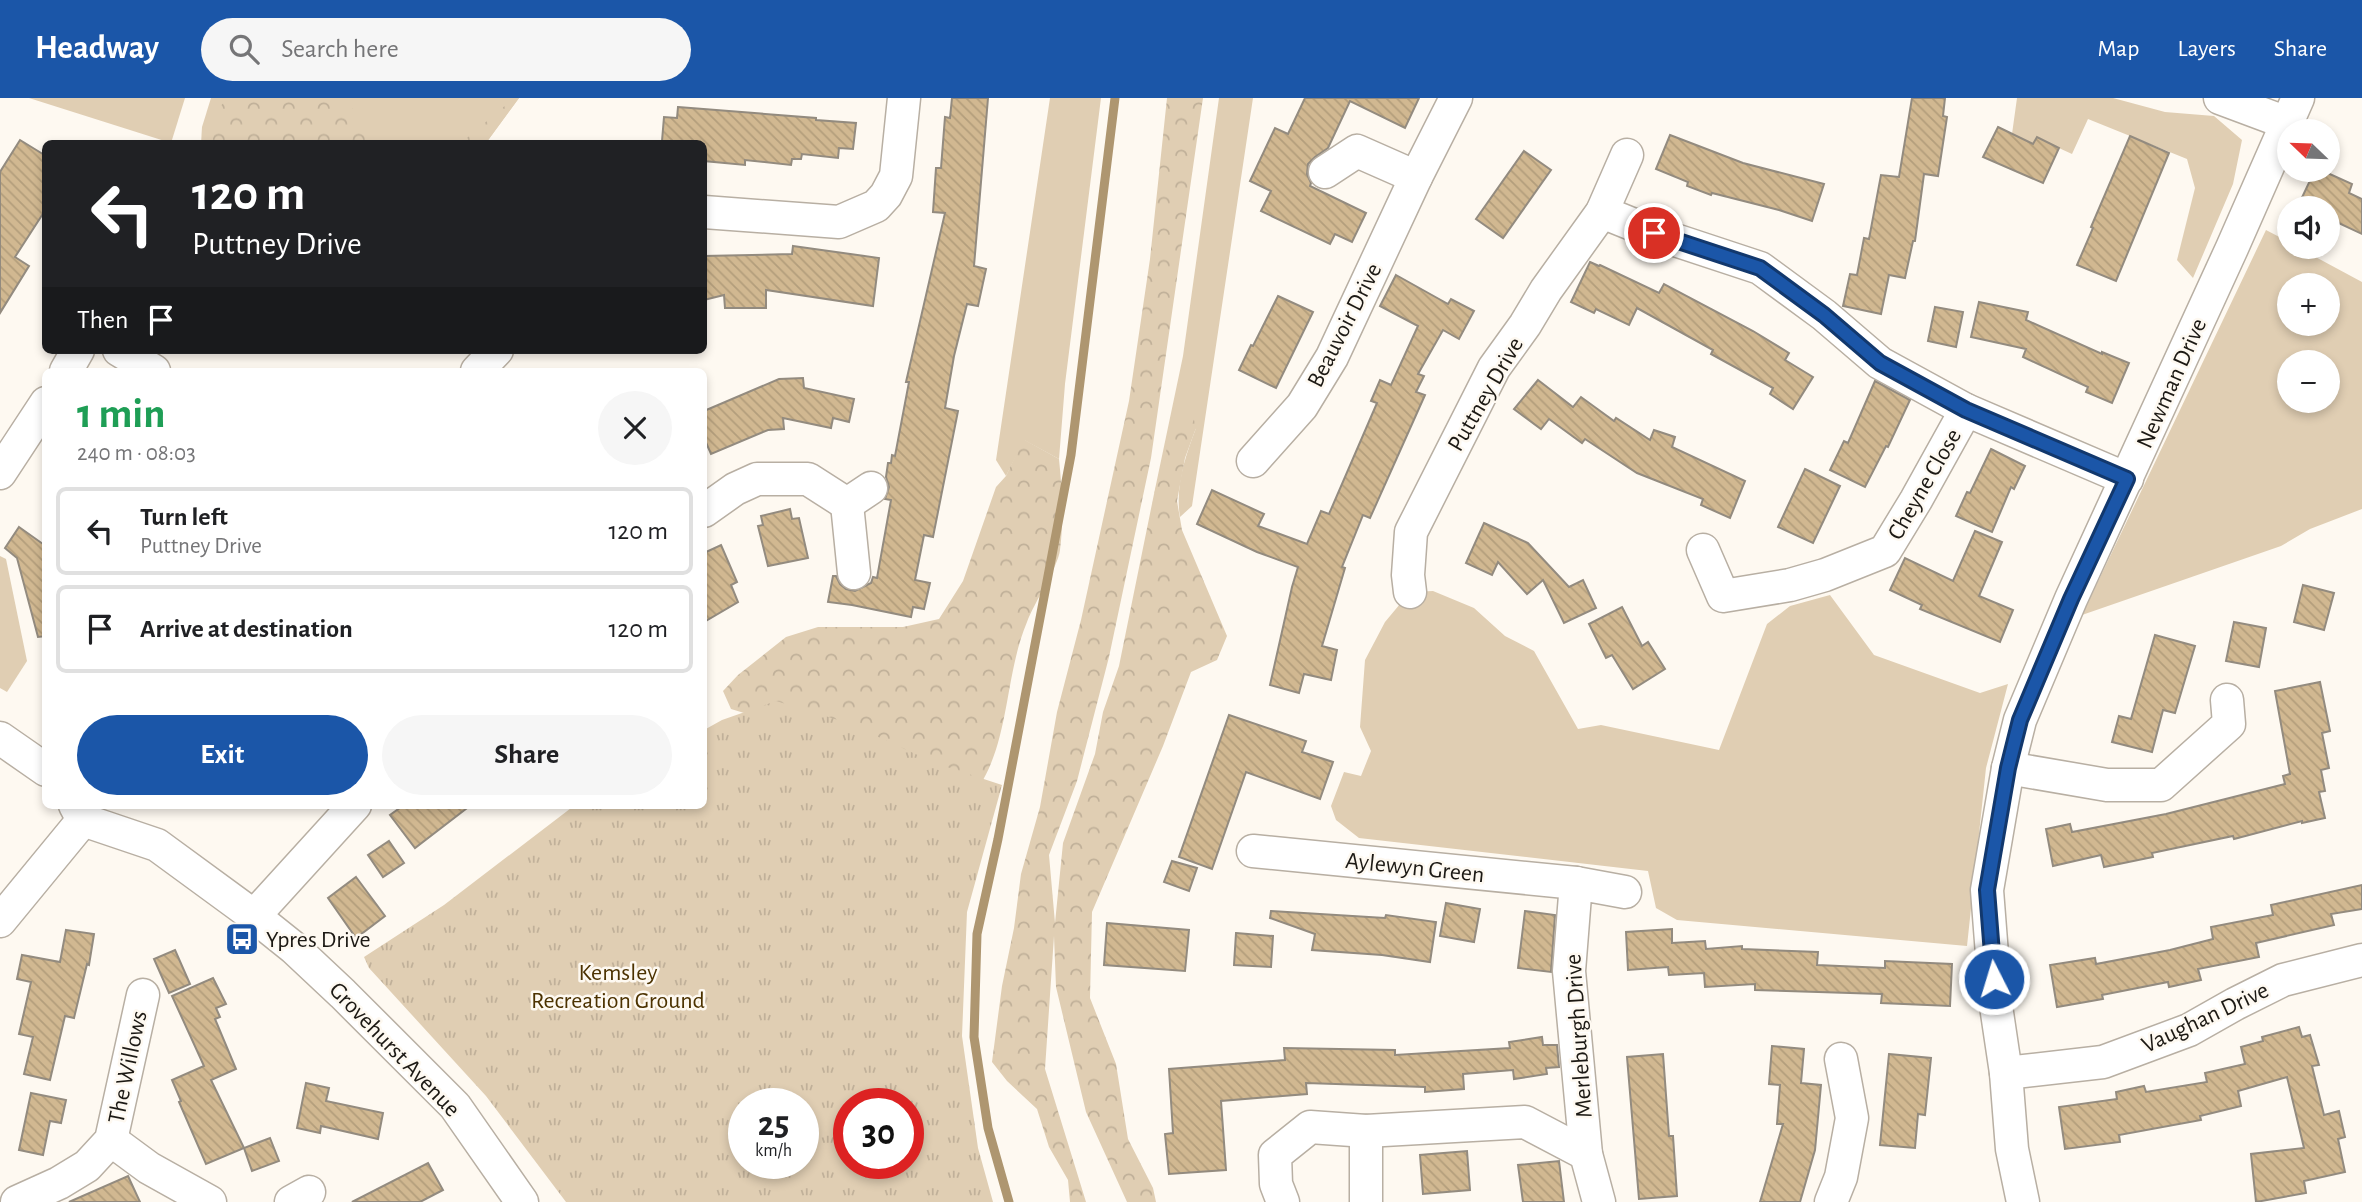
<!DOCTYPE html>
<html lang="en">
<head>
<meta charset="utf-8">
<style>
  :root { --surface:#fff; --page:#f6f6f6; --text:#202124; --muted:#757577; --line:#e0e0e0; --accent:#1b56a8 }
  body { margin:0; font-family:"Alegreya Sans",sans-serif; background:var(--page); color:var(--text); height:100vh; display:flex; flex-direction:column; font-size:26px; white-space:nowrap }
  * { box-sizing:border-box; margin:0 }
  p { font-size:23px; color:var(--muted) }
  .icon { flex:none; width:38px; height:38px; fill:none; stroke:currentColor; stroke-width:2; stroke-linecap:round; stroke-linejoin:round }
  .map { position:relative; flex:1; overflow:hidden }
  .sheet { position:absolute; left:42px; top:270px; width:665px; height:441px; display:flex; flex-direction:column; background:var(--surface); border-radius:10px; box-shadow:0 4px 10px #0003 }
  .sheet>* { flex:none }
  .top-card { position:absolute; left:42px; top:42px; width:665px; height:214px; border-radius:10px; box-shadow:0 4px 10px #0003; background:#202124; color:#fff; overflow:hidden }
  .needle { width:46px; rotate:293deg }
  .fabs { position:absolute; left:2277px; top:21px; display:grid; gap:14px }
  .fabs a { display:grid; place-items:center; width:63px; height:63px; border-radius:50%; background:var(--surface); box-shadow:0 4px 10px #0003; font-size:35px }
  .speed { position:absolute; left:728px; top:990px; display:flex; gap:14px; font-size:35px; font-weight:700; text-align:center }
  .speed>* { display:grid; place-content:center; width:91px; height:91px; border-radius:50%; background:var(--surface); box-shadow:0 4px 10px #0003; line-height:1 }
  .speed small { font-size:18px; font-weight:400 }
  .speed .limit { border:10px solid #d22; background:#fff; color:#111 }
  .pin { position:absolute; display:grid; place-items:center; width:60px; height:60px; color:#fff; margin:-30px; border:4px solid #fff; border-radius:50%; box-shadow:0 2px 7px #0007 }
  .me { position:absolute; width:77px; margin:-38px; rotate:355deg; stroke-linejoin:round; filter:drop-shadow(0 0 5px #0008) }
  .turn { display:flex; align-items:center; gap:24px; height:147px; padding:0 35px; font-size:32px }
  .turn .icon { width:91px; height:91px; stroke-width:2.5 }
  .turn b { display:block; font-size:49px; line-height:60px }
  .then { display:flex; align-items:center; height:66px; padding:0 35px; background:#0003; gap:14px; font-size:26px }
  .round { display:grid; place-items:center; flex:none; width:74px; height:74px; border-radius:37px; background:var(--page) }
  .headline { display:flex; align-items:center; justify-content:space-between; height:119px; padding:0 35px }
  h1 { font-size:42px; font-weight:700; line-height:52px; color:#1e9e55 }
  .cta { display:flex; gap:14px; margin-top:auto; padding:14px 35px }
  .cta a { flex:1; height:80px; border-radius:42px; background:var(--accent); color:#fff; font-size:28px; font-weight:700; line-height:80px; text-align:center }
  .cta a+a { background:var(--page); color:var(--text) }
  ul { padding:0; list-style:none }
  li { display:flex; align-items:center; gap:21px; height:88px; margin:0 14px 10px; padding:0 21px; border:4px solid var(--line); border-radius:10px }
  li div { flex:1 }
  li b { display:block; font-size:26px }
  li em { font-style:normal }
  header { display:flex; align-items:center; gap:42px; box-sizing:border-box; height:98px; padding:0 35px; background:var(--accent); color:#fff }
  header strong { font-size:33px }
  nav { display:flex; gap:38px; margin-inline-start:auto; font-size:24px }
  .search { width:490px; height:63px; background:var(--page); display:flex; align-items:center; gap:18px; box-sizing:border-box; padding:0 24px; border-radius:38px; color:var(--muted); font-size:26px }
  .map>svg:first-child { display:block }
</style>
</head>
<body>
<header>
<strong>Headway</strong>
<div class="search"><svg class="icon" aria-label="search" viewBox="0 0 24 24"><circle cx="10" cy="10" r="6"/><path d="M15 15l6 6"/></svg>Search here</div>
<nav><a>Map</a><a>Layers</a><a>Share</a></nav>
</header>
<div class="map">
<svg width="2362" height="1104" viewBox="0 0 2362 1104">
  <defs>
    <pattern id="forest-crowns" width="20" height="18" patternUnits="userSpaceOnUse" patternTransform="scale(1.75)"><rect width="20" height="18" fill="#e0ceb3"/><path d="M2 6a3 3 0 1 1 6 0M12 15a3 3 0 1 1 6 0" fill="none" stroke="#c0b099"/></pattern>
    <pattern id="park-tufts" width="24" height="20" patternUnits="userSpaceOnUse" patternTransform="scale(1.75)"><rect width="24" height="20" fill="#e0ceb3"/><path d="M3 7l-1-3M5 7V3M7 7l1-3M15 17l-1-3M17 17v-4M19 17l1-3" fill="none" stroke="#c0b099"/></pattern>
    <pattern id="building-back-hatch" width="6" height="6" patternUnits="userSpaceOnUse" patternTransform="scale(1.75)"><rect width="6" height="6" fill="#d1b891"/><path d="M-1 5l2 2M0 0l6 6M5-1l2 2" fill="none" stroke="#b39e7c"/></pattern>
  </defs>
  <rect width="100%" height="100%" fill="#fef9f1"/>
  <g fill="#e0ceb3" fill-rule="evenodd">
    <polygon points="29,0 185,0 171,45"/>
    <polygon points="211,0 519,0 486,45 201,46 202,29"/>
    <polygon points="1050,0 1101,0 1065,286 1059,361 1024,342 1006,378 996,362"/>
    <path d="M 1219,0 L 1253,0 L 1192,408 L 1180,419 C 1175,389 1185,359 1196,330 L 1154,396 L 1183,258 Z"/>
    <polygon points="2017,0 2113,0 2165,14 2214,18 2242,42 2233,86 2193,180 2177,162 2195,90 2187,61 2088,21 2072,56 2037,40 2032,48 2012,36"/>
    <path d="M 2266,132 L 2289,144 L 2289,149 L 2297,149 L 2362,184 L 2362,411 L 2310,431 L 2281,448 L 2082,517 ZM 2328,187 L 2328,226 L 2289,226 L 2289,187 ZM 2328,264 L 2328,303 L 2289,303 L 2289,264 Z"/>
    <polygon points="0,458 6,461 27,563 7,594 0,590"/>
    <polygon points="1433,493 1474,510 1505,538 1534,553 1578,631 1601,627 1719,652 1767,526 1790,508 1830,497 1874,557 1980,595 2008,586 1986,670 1967,848 1677,822 1656,810 1648,773 1359,740 1336,722 1331,708 1344,674 1361,678 1371,653 1360,629 1365,562 1385,524 1410,494"/>
  </g>
  <g fill="url(#forest-crowns)">
    <polygon points="227,0 336,0 351,7 367,42 371,45 212,45 220,9"/>
    <polygon points="510,0 519,0 486,45 461,45 507,6"/>
    <polygon points="1167,0 1203,0 1151,360 1109,559 1077,683 1049,757 1055,825 1063,745 1095,656 1103,614 1119,568 1154,396 1172,332 1191,310 1196,330 1185,360 1177,403 1182,432 1227,538 1217,562 1191,574 1163,648 1092,814 1090,900 1116,966 1128,1041 1153,1090 1156,1104 1127,1104 1086,1014 1056,889 1054,838 1045,971 1086,1104 1070,1104 1068,1082 1049,1049 1037,1011 1007,983 992,964 1002,888 1014,830 1021,776 1040,709 1057,614 1081,522 1129,303 1150,161"/>
    <path d="M 1023,341 L 1059,361 C 1062,390 1064,422 1060,452 C 1058,469 1034,505 1027,524 C 1005,576 1010,639 980,687 L 731,611 L 723,593 L 738,577 L 786,539 L 818,529 L 903,529 L 939,521 L 963,483 L 996,389 L 1006,378 Z"/>
  </g>
  <path fill="url(#park-tufts)" fill-rule="evenodd" d="M 776,603 L 848,625 L 935,665 L 1002,687 L 967,814 L 962,938 L 978,1050 L 993,1104 L 566,1104 L 486,998 L 369,870 L 364,859 L 444,807 L 575,707 L 704,707 L 704,632 L 722,622 ZM 744,1006 L 803,1006 L 803,1066 L 744,1066 ZM 849,1006 L 908,1006 L 908,1066 L 849,1066 Z"/>
  <g fill="none" stroke-linecap="round" stroke-linejoin="round">
    <polyline stroke="#ae9670" stroke-width="9" points="1009,1104 988,1030 974,939 977,836 998,741 1071,357 1115,0"/>
  </g>
  <g fill="url(#building-back-hatch)" stroke="#938b7f" stroke-width="2">
    <polygon points="952,0 988,0 974,168 986,171 978,208 967,206 954,258 945,310 958,313 933,439 924,437 915,482 930,485 924,511 913,509 911,519 852,507 828,504 833,478 836,478 840,486 846,491 855,493 871,485 873,479 877,480 891,402 885,401 889,389 886,379 888,365 891,365 892,357 895,358 909,284 906,284 945,115 933,114 936,70 941,70 945,19 950,20"/>
    <polygon points="1305,0 1419,0 1405,30 1350,3 1328,50 1315,59 1308,66 1307,76 1311,85 1310,88 1366,115 1352,144 1335,136 1330,146 1261,113 1271,93 1250,83 1275,30 1288,36"/>
    <polygon points="1912,0 1945,0 1943,18 1947,19 1938,78 1924,76 1915,143 1913,143 1905,180 1889,177 1881,216 1843,208 1850,176 1857,177 1864,140 1869,141 1881,77 1899,79"/>
    <polygon points="678,9 816,20 816,22 856,25 853,51 839,50 838,60 802,56 801,61 792,61 791,67 745,62 745,67 704,63 704,46 674,46 662,43 664,19 677,20"/>
    <polygon points="1998,29 2033,46 2037,39 2059,50 2043,85 1983,59"/>
    <polygon points="1670,37 1743,65 1824,86 1812,123 1779,112 1712,95 1711,97 1687,88 1688,84 1656,71"/>
    <polygon points="2130,38 2169,55 2116,183 2077,167 2093,130 2091,129"/>
    <polygon points="20,42 46,58 46,111 15,159 29,168 0,215 0,74"/>
    <polygon points="1524,53 1551,72 1503,140 1476,121"/>
    <polygon points="2315,72 2321,72 2352,86 2349,95 2362,101 2362,136 2328,120 2328,110 2297,110"/>
    <polygon points="793,148 879,160 873,208 766,192 766,210 725,210 724,197 704,202 704,158 792,156"/>
    <polygon points="1590,164 1599,168 1600,167 1659,195 1664,186 1753,233 1789,255 1785,262 1813,279 1793,311 1770,296 1773,290 1711,256 1713,252 1637,210 1629,227 1596,211 1594,215 1571,204"/>
    <polygon points="1396,177 1448,206 1451,201 1474,213 1459,241 1443,232 1418,276 1424,278 1416,294 1425,297 1370,420 1363,417 1342,469 1345,470 1322,548 1337,552 1331,582 1304,576 1299,595 1270,587 1292,489 1298,469 1257,454 1197,426 1212,392 1264,416 1258,428 1307,446 1321,413 1329,416 1377,305 1371,303 1380,282 1391,287 1418,228 1380,208"/>
    <polygon points="1278,198 1313,214 1276,290 1239,272 1251,247 1253,248"/>
    <polygon points="1979,204 2028,214 2026,222 2102,256 2102,254 2129,265 2112,305 2086,294 2088,289 2023,259 2026,251 1971,239"/>
    <polygon points="1935,209 1963,214 1956,249 1928,243"/>
    <polygon points="803,280 804,290 854,301 849,324 833,320 831,330 783,320 784,331 768,332 711,356 704,340 704,313 779,281"/>
    <polygon points="1538,282 1573,309 1581,299 1614,323 1616,320 1650,342 1654,332 1675,339 1672,349 1745,383 1730,420 1701,407 1703,401 1637,375 1585,341 1582,345 1549,321 1541,331 1514,311"/>
    <polygon points="1875,283 1910,302 1888,349 1886,348 1865,389 1830,372 1844,343 1848,345"/>
    <polygon points="1991,351 2025,368 2014,391 2011,389 1992,434 1956,418 1967,394 1970,395"/>
    <polygon points="1805,371 1840,388 1813,445 1778,429"/>
    <polygon points="790,411 792,421 799,420 808,460 768,468 758,428 763,427 761,418"/>
    <polygon points="1484,425 1528,445 1569,489 1583,482 1596,510 1564,525 1543,482 1527,496 1498,464 1492,477 1466,465"/>
    <polygon points="19,429 43,446 46,456 46,538 38,539 17,460 5,450"/>
    <polygon points="1975,433 2002,444 1979,498 2013,512 2000,544 1920,511 1922,507 1890,492 1905,460 1953,483"/>
    <polygon points="721,447 737,484 731,487 738,504 704,524 704,455"/>
    <polygon points="2303,487 2334,495 2324,532 2294,524"/>
    <polygon points="1622,509 1642,548 1648,544 1665,571 1633,591 1612,557 1606,560 1589,526"/>
    <polygon points="2234,524 2266,530 2259,569 2226,563"/>
    <polygon points="2155,537 2195,548 2175,615 2163,612 2152,654 2112,644 2119,618 2131,621"/>
    <polygon points="2320,584 2330,633 2322,635 2329,670 2321,672 2325,693 2319,694 2325,720 2302,725 2302,723 2234,741 2233,738 2152,755 2153,759 2104,769 2101,757 2053,768 2046,731 2070,726 2072,734 2166,716 2285,686 2283,678 2290,676 2275,593"/>
    <polygon points="1229,617 1306,643 1302,654 1333,664 1320,701 1246,674 1212,771 1179,759"/>
    <polygon points="404,707 471,707 415,750 390,717"/>
    <polygon points="389,743 404,765 383,779 368,757"/>
    <polygon points="1172,763 1197,770 1189,793 1164,784"/>
    <polygon points="356,779 385,818 356,840 328,800"/>
    <polygon points="2362,787 2362,811 2331,816 2334,827 2256,845 2259,859 2198,871 2201,882 2169,889 2168,884 2102,897 2103,901 2057,909 2050,867 2095,860 2096,866 2170,852 2213,841 2211,829 2273,817 2271,807"/>
    <polygon points="1446,805 1480,811 1474,844 1440,838"/>
    <polygon points="1271,813 1385,820 1386,817 1436,824 1430,864 1382,857 1312,852 1315,836 1270,820"/>
    <polygon points="1525,813 1555,817 1551,874 1518,870"/>
    <polygon points="1107,825 1189,832 1185,873 1104,867"/>
    <polygon points="1672,831 1672,845 1705,843 1706,851 1742,848 1742,851 1818,854 1817,867 1885,870 1885,863 1952,866 1950,908 1881,905 1882,896 1755,892 1755,886 1705,889 1704,875 1669,877 1668,869 1628,872 1626,834"/>
    <polygon points="66,832 94,836 89,867 87,866 74,920 65,918 50,982 24,976 33,939 19,936 31,884 17,881 22,857 60,864"/>
    <polygon points="1236,835 1273,838 1271,869 1234,867"/>
    <polygon points="175,852 190,886 169,895 154,861"/>
    <polygon points="213,880 226,906 216,910 220,919 215,921 236,971 211,982 244,1050 206,1066 179,1004 181,1003 172,982 204,968 172,898"/>
    <polygon points="2299,929 2302,939 2310,937 2319,967 2312,968 2324,1017 2339,1013 2345,1039 2338,1041 2345,1074 2304,1083 2306,1095 2256,1104 2251,1056 2304,1050 2287,979 2238,993 2241,1008 2200,1018 2201,1022 2119,1037 2120,1044 2065,1051 2059,1009 2117,1001 2116,994 2144,988 2146,994 2207,984 2205,975 2245,966 2241,949 2263,943 2262,939"/>
    <polygon points="1542,939 1543,947 1557,947 1559,969 1546,970 1547,976 1514,981 1513,972 1463,976 1464,991 1425,994 1425,989 1306,985 1307,996 1221,1003 1226,1072 1169,1076 1165,1036 1173,1035 1169,971 1285,962 1284,950 1395,952 1395,957 1510,950 1509,944"/>
    <polygon points="1772,948 1804,951 1801,985 1821,987 1815,1052 1800,1104 1760,1104 1783,1026 1777,1026 1780,987 1769,986"/>
    <polygon points="1663,956 1669,1038 1673,1038 1677,1098 1639,1101 1627,959"/>
    <polygon points="1889,956 1931,960 1925,1017 1918,1016 1915,1050 1880,1047"/>
    <polygon points="306,985 329,990 326,1003 383,1015 378,1041 321,1028 320,1035 297,1030"/>
    <polygon points="31,995 66,1002 61,1025 50,1023 43,1057 19,1052"/>
    <polygon points="270,1040 279,1063 252,1073 244,1050"/>
    <polygon points="1467,1053 1470,1092 1423,1096 1420,1057"/>
    <polygon points="1559,1063 1564,1104 1523,1104 1518,1067"/>
    <polygon points="428,1065 443,1092 420,1104 352,1104"/>
    <polygon points="128,1078 140,1104 69,1104"/>
  </g>
  <g fill="none" stroke-linecap="round" stroke-linejoin="round">
    <g stroke="#b8afa3" stroke-width="35">
      <g id="minor">
        <polyline points="2220,0 2287,25"/>
        <polyline points="1325,74 1357,53 1416,79"/>
        <polyline points="704,114 839,124 876,108 886,97 896,78 904,0"/>
        <polyline points="1602,114 1654,135 1760,170 1824,217 1880,265 1966,312 2127,381"/>
        <polyline points="119,252 154,273"/>
        <polyline points="66,273 78,252"/>
        <polyline points="477,273 497,252"/>
        <polyline points="1253,363 1302,308 1332,259 1416,79 1456,0"/>
        <polyline points="0,375 46,305"/>
        <polyline points="704,413 735,391 757,381 808,381 847,406"/>
        <polyline points="1703,452 1723,498 1790,487 1825,477 1885,453 1916,402 1966,312"/>
        <polyline points="854,475 847,406 871,390"/>
        <polyline points="1410,494 1408,477 1411,434 1494,270 1525,227 1546,192 1602,114 1627,57"/>
        <polyline points="0,640 46,672"/>
        <polyline points="2008,670 2107,687 2161,687 2229,626 2227,602"/>
        <polyline points="75,707 83,722 157,747 254,818 294,850 343,896 455,1008 522,1104"/>
        <polyline points="1253,753 1576,785"/>
        <polyline points="254,818 355,707"/>
        <polyline points="0,823 83,722"/>
        <polyline points="2006,975 2103,964 2189,932 2235,906 2283,882 2362,862"/>
        <polyline points="111,1042 149,1070 210,1104"/>
        <polyline points="17,1104 59,1085 87,1068 111,1042 143,897"/>
        <polyline points="291,1104 309,1094"/>
        <polyline points="1283,1104 1276,1086 1275,1057 1310,1029 1366,1033 1525,1024 1586,1056"/>
        <polyline points="1366,1104 1366,1033"/>
        <polyline points="1599,1104 1586,1056 1569,873 1576,785 1625,794"/>
        <polyline points="1831,1104 1841,1079 1852,1020 1841,961"/>
        <polyline points="2023,1104 2012,1051 2006,975 1996,908 1987,792 2008,670 2020,622 2071,501 2232,150 2298,0"/>
      </g>
    </g>
    <use href="#minor" stroke="#fff" stroke-width="32"/>
  </g>
  <g fill="none" stroke-linecap="round" stroke-linejoin="round">
    <g stroke="#12386d" stroke-width="18">
      <polyline id="route" points="1654,135 1760,170 1824,217 1880,265 1966,312 2127,381 2071,501 2020,622 2008,670 1987,792 1994,881"/>
    </g>
    <use href="#route" stroke="#1b56a8" stroke-width="12"/>
  </g>
  <defs>
    <g id="bus-square" transform="scale(1.75)"><rect x="-9" y="-9" width="18" height="18" rx="4" fill="#1b56a8" stroke="#fef9f1"/><path d="M-5-6H5V4H4V6H2V4H-2V6H-4V4H-5ZM-3.5-4V0h7V-4ZM-3.5 1.2v1.5H-2V1.2ZM2 1.2v1.5H3.5V1.2Z" fill="#fff"/></g>
  </defs>
  <g fill-rule="evenodd">
    <use href="#bus-square" x="242" y="841"/>
  </g>
  <g text-anchor="middle" stroke-width="5" stroke-linejoin="round" paint-order="stroke">
    <g font-size="24" fill="#1c1914" stroke="#fef9f1">
      <text transform="translate(1344 227) rotate(-63)" y="8">Beauvoir Drive</text>
      <text transform="translate(2171 285) rotate(-66)" y="8">Newman Drive</text>
      <text transform="translate(1485 296) rotate(-60)" y="8">Puttney Drive</text>
      <text transform="translate(1924 386) rotate(-60)" y="8">Cheyne Close</text>
      <text transform="translate(1415 769) rotate(6)" y="8">Aylewyn Green</text>
      <text transform="translate(2205 919) rotate(-25)" y="8">Vaughan Drive</text>
      <text transform="translate(1578 938) rotate(-94)" y="8">Merleburgh Drive</text>
      <text transform="translate(395 951) rotate(46)" y="8">Grovehurst Avenue</text>
      <text transform="translate(127 969) rotate(-78)" y="8">The Willows</text>
    </g>
    <g font-size="24" fill="#1c1914" stroke="#fef9f1" text-anchor="start">
      <text x="266" y="849">Ypres Drive</text>
    </g>
    <g font-size="24" fill="#4c3200" stroke="#fef9f1">
      <text x="618" y="882">Kemsley<tspan x="618" dy="28">Recreation Ground</tspan></text>
    </g>
  </g>
</svg>
<div class="fabs">
<a><svg class="needle" viewBox="-14 -14 28 28"><path d="M0-13l5 13h-10z" fill="#e53935"/><path d="M0 13l5-13h-10z" fill="#757577"/></svg></a>
<a><svg class="icon" aria-label="sound" viewBox="0 0 24 24"><path d="M4 9h4l5-4v14l-5-4H4zM17 9q2 3 0 6"/></svg></a>
<a>+</a>
<a>−</a>
</div>
<div class="speed"><div>25<small>km/h</small></div><div class="limit">30</div></div>
<div class="pin" style="left:1654px;top:135px;background:#d93025"><svg class="icon" aria-label="arrive" viewBox="0 0 24 24"><path d="M6 21V4h12l-3 4 3 4H6"/></svg></div>
<svg class="me" style="left:1994px;top:881px" viewBox="-20 -20 40 40"><circle r="17" fill="#1b56a8" stroke="#fff" stroke-width="3"/><path d="M0-11L8 9 0 5-8 9z" fill="#fff"/></svg>
<div class="top-card">
<div class="turn"><svg class="icon" aria-label="left" viewBox="0 0 24 24"><path d="M17 20v-9H6M10 6l-5 5 5 5"/></svg><div><b>120 m</b>Puttney Drive</div></div>
<div class="then">Then<svg class="icon" aria-label="arrive" viewBox="0 0 24 24"><path d="M6 21V4h12l-3 4 3 4H6"/></svg></div>
</div>
<section class="sheet">
<div class="headline"><div><h1>1 min</h1><p>240 m · 08:03</p></div><a class="round"><svg class="icon" aria-label="close" viewBox="0 0 24 24"><path d="M6 6l12 12M18 6L6 18"/></svg></a></div>
<ul>
<li><svg class="icon" aria-label="left" viewBox="0 0 24 24"><path d="M17 20v-9H6M10 6l-5 5 5 5"/></svg><div><b>Turn left</b><p>Puttney Drive</p></div><em>120 m</em></li>
<li><svg class="icon" aria-label="arrive" viewBox="0 0 24 24"><path d="M6 21V4h12l-3 4 3 4H6"/></svg><div><b>Arrive at destination</b></div><em>120 m</em></li>
</ul>
<div class="cta"><a>Exit</a><a>Share</a></div>
</section>
</div>
</body>
</html>
